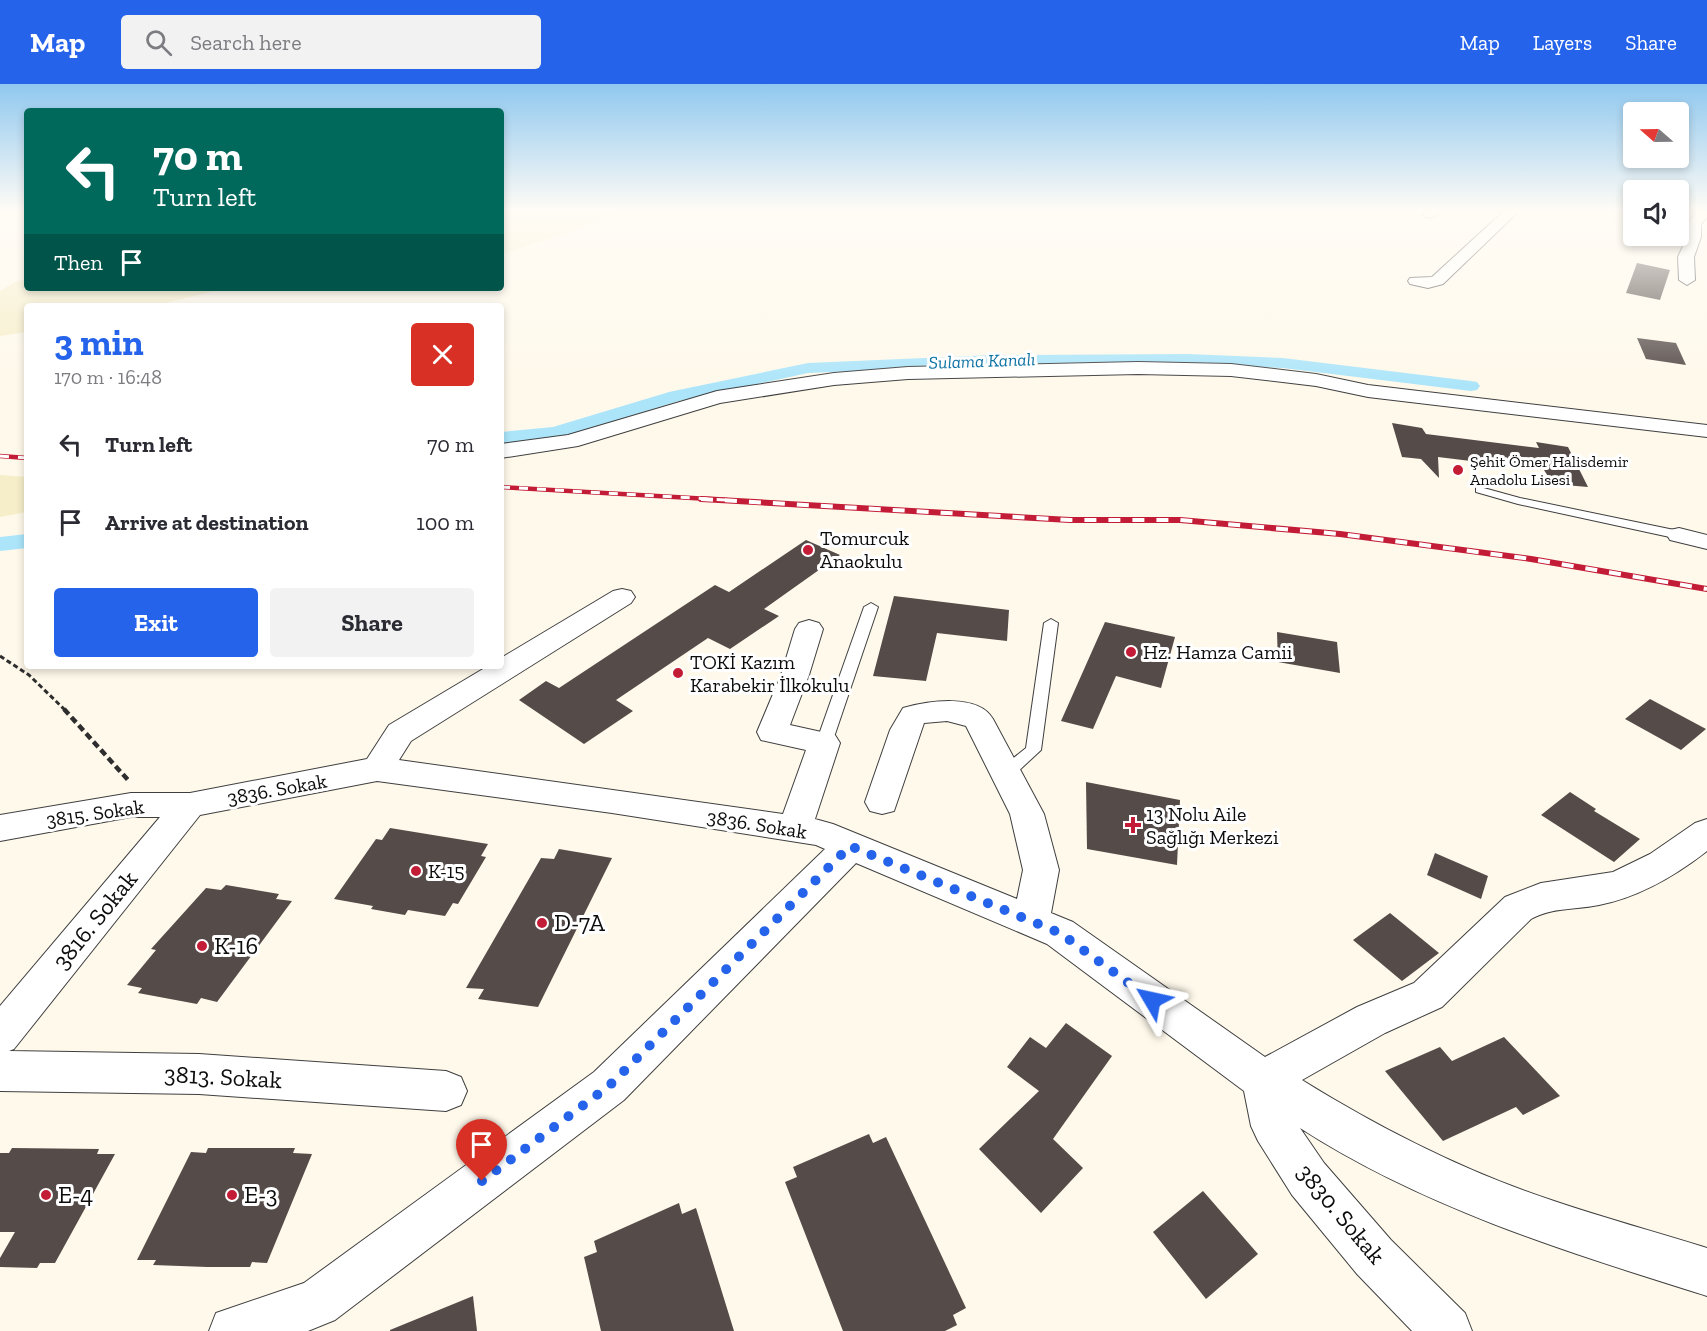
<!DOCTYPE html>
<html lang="en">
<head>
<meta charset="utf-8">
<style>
  :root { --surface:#fff; --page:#f2f2f3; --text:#2b2b33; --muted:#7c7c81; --accent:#2563eb }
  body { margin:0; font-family:"Zilla Slab",serif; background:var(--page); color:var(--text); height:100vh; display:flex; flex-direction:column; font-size:22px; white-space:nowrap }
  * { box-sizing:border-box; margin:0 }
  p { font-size:20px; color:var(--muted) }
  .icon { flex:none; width:33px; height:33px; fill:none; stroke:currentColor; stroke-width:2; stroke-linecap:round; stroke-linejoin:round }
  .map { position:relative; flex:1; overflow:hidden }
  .panel { position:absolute; left:24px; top:219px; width:480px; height:366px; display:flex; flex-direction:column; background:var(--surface); border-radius:6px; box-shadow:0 3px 9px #0003 }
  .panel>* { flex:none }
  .banner { position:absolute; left:24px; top:24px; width:480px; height:183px; border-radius:6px; box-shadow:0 3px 9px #0003; background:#00695c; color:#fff; overflow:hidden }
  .needle { width:39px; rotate:290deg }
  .fabs { position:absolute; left:1623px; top:18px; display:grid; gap:12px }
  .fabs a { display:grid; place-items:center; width:66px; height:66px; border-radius:6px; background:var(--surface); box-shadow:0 3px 9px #0003; font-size:30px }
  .pin { position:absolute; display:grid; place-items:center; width:51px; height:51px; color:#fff; margin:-62px -26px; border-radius:50% 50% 50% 0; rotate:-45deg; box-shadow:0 0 6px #0007 }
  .pin .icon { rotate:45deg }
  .me { position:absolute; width:66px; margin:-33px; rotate:306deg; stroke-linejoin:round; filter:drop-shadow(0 0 4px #0008) }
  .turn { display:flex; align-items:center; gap:21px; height:126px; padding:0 30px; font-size:27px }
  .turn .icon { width:78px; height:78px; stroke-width:2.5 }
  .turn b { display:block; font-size:42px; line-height:51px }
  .then { display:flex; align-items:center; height:57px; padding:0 30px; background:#0003; gap:12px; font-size:22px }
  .round { display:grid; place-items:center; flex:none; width:63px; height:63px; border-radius:6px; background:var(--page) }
  .headline { display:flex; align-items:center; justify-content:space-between; height:102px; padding:0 30px }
  h1 { font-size:36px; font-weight:800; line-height:45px; color:var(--accent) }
  .cta { display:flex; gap:12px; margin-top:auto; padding:12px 30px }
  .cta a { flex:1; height:69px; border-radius:6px; background:var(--accent); color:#fff; font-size:24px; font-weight:800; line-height:69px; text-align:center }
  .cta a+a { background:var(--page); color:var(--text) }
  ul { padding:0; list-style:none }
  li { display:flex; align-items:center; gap:18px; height:78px; padding:0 30px }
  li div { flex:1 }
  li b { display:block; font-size:22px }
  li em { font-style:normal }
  header { display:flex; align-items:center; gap:36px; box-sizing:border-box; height:84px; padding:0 30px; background:var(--accent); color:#fff }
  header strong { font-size:28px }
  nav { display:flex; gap:33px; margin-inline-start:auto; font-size:21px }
  .search { width:420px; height:54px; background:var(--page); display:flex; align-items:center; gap:15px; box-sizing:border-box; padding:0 21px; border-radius:6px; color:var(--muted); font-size:22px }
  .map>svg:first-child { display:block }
</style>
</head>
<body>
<header>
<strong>Map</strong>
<div class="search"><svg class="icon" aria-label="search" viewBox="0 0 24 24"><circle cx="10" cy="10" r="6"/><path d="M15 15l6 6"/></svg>Search here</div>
<nav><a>Map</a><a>Layers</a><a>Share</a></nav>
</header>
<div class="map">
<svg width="1707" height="1247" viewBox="0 0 1707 1247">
  <rect width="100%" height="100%" fill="#fff9eb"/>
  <g fill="#f6eec9">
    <polygon points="501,127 617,127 604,136 501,171"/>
    <polygon points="27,195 27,204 228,204 153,222 27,222 27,248 0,252 0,207 15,198"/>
    <polygon points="0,391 27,393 27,428 0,433"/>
  </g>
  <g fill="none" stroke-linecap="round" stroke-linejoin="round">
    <g fill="#ace5fa" fill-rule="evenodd">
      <polygon points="1188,270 1283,274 1471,297 1477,298 1480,302 1477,306 1471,307 1283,284 1188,280 994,281 808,289 679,317 555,355 501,360 501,348 553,343 669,308 808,279 994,271"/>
      <polygon points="27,450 27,464 0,467 0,453"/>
    </g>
  </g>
  <g fill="#554b48">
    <polygon points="1637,179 1670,186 1660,216 1626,209"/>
    <polygon points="1637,254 1676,259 1686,281 1646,275"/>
    <polygon points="1392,339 1422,344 1426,350 1539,364 1536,358 1568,363 1588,403 1553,400 1544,386 1438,373 1439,394 1421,375 1402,373"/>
    <polygon points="806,456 840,471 764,525 779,532 730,565 708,554 616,616 633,627 584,660 519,616 546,597 559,604 715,501 729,508"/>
    <polygon points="894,512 1009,526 1007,557 937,549 926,597 873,592"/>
    <polygon points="1105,538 1175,553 1161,604 1116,592 1093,645 1061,637"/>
    <polygon points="1277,548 1337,558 1340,589 1278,578"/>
    <polygon points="1650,615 1706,645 1681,666 1625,635"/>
    <polygon points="1086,698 1180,716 1177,781 1087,765"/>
    <polygon points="1570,708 1596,725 1594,727 1640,755 1614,778 1541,731"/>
    <polygon points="390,744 488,760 481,772 486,773 458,820 453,819 445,832 408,826 405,831 371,825 373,822 334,815 376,755 382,756"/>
    <polygon points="559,765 612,774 538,923 478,915 484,905 466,904 541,774 554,775"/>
    <polygon points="1435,769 1488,792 1481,815 1427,791"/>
    <polygon points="226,801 279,810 276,815 292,817 217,918 201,914 197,920 138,909 142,904 127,901 156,866 151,865 206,804 221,806"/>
    <polygon points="1390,829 1439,869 1402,897 1353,856"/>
    <polygon points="1066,939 1112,972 1053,1055 1083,1084 1041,1129 979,1065 1039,1007 1007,983 1030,953 1046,964"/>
    <polygon points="1504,953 1560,1012 1523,1031 1516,1023 1443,1057 1385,987 1440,963 1452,977"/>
    <polygon points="869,1050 873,1059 886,1053 966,1224 953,1231 957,1241 945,1247 843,1247 785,1098 797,1093 793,1083"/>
    <polygon points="12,1064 99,1065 97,1070 115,1070 55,1179 40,1179 37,1184 0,1183 0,1174 15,1148 0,1148 0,1069 9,1069"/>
    <polygon points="208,1064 295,1064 293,1069 312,1070 267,1179 252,1178 250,1183 207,1183 153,1181 156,1176 137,1176 191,1068 206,1069"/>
    <polygon points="1203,1107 1258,1170 1206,1215 1153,1148"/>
    <polygon points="679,1119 682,1130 696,1124 734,1247 601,1247 584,1173 597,1168 594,1157"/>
    <polygon points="473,1212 477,1247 390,1247 390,1246"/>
  </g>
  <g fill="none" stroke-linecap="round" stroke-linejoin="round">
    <g stroke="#3f3f3f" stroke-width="2">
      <g id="lane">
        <polygon points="1480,403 1520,414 1679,447 1685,451 1679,455 1518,420 1476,408 1476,404"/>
        <polygon points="871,519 878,523 832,659 830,663 818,663 816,659 864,523"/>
        <polygon points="1051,535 1058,539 1041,666 1013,692 1001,692 999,688 1001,684 1026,664 1044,539"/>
      </g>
    </g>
    <g stroke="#3f3f3f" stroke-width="2">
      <g id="street">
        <path d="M 1425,127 L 1440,127 C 1436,133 1432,135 1425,133 L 1423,130 Z"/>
        <polygon points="1504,127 1519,127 1443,200 1428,204 1410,200 1408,197 1410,194 1432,193"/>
        <polygon points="1697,127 1707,127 1707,133 1701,140 1701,153 1694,173 1695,196 1687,201 1679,196 1678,173 1687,153 1687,140"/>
        <polygon points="1138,278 1231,280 1316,290 1368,301 1707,341 1707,353 1368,313 1316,302 1231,292 1138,290 908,295 834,301 720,319 578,362 501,374 501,360 568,351 717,307 834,289 908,283"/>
        <polygon points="1679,444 1707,451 1707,465 1670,456 1667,451 1670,446"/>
        <path d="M 622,505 L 631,507 L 635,513 L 631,519 L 411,657 L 399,676 L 783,730 L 806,666 L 761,656 L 757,648 L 781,591 L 795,545 L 799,539 L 809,536 L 819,539 L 823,545 L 809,591 L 790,641 L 835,651 L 840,659 L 815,735 L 833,740 L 1017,815 L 1023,786 L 1010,730 L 966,642 L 947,637 L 924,639 L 894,727 L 882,730 L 870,727 L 865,718 L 890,646 L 903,624 C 928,617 978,609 993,635 L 1044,730 L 1059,786 L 1051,829 L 1073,838 L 1265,973 L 1357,923 L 1414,899 L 1505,813 L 1541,799 L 1613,788 L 1650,770 L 1695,739 L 1707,735 L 1707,767 C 1675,792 1639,813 1599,821 C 1576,826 1552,823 1531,835 L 1442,923 L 1385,949 L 1302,996 C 1381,1045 1466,1088 1554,1117 C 1604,1134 1656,1148 1707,1164 L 1707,1212 C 1567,1168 1424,1124 1300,1044 L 1324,1079 L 1391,1156 L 1465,1229 L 1472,1247 L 1412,1247 L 1357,1190 L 1292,1111 L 1258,1057 L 1251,1042 L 1244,1007 L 1047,860 L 856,779 L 624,1016 L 335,1236 L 308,1247 L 209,1247 L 216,1229 L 304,1199 L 594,988 L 825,765 L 816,761 L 612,729 L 377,697 L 200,731 L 14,965 L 9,967 L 199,970 L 446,987 L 461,993 L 467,1007 L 461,1021 L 446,1027 L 199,1010 L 0,1007 L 0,922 L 160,733 L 131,733 L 0,757 L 0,731 L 131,709 L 190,709 L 367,675 L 389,641 L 488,582 L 501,582 L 501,574 L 613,507 Z"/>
      </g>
    </g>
    <polyline stroke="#2e2e2e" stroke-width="3" stroke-dasharray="5 3" stroke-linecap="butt" points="0,572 29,591 65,626"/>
    <polyline stroke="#2e2e2e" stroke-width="4.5" stroke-dasharray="7 4" stroke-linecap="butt" points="64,625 128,696"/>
    <use href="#lane" fill="#fff" fill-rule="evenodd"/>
    <use href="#street" fill="#fff" fill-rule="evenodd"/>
    <g stroke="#c31c37" stroke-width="4.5">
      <g id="rail-far1">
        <polyline points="0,372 27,374"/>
        <polyline points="501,403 727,416"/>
      </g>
    </g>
    <g stroke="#c31c37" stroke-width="6">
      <polyline id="rail" points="701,415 1070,436 1180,436 1340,450 1531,475 1707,505"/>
    </g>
    <use href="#rail-far1" stroke="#fff" stroke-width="3" stroke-dasharray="9" stroke-linecap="butt"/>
    <use href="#rail" stroke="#fff" stroke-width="4" stroke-dasharray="12" stroke-linecap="butt"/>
  </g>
  <linearGradient id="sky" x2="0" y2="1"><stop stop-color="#90c8ef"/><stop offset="0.42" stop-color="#fffcf6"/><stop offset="1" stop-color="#fffcf6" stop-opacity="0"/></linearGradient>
  <rect width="1707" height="302" fill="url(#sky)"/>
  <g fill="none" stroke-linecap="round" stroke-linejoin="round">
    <polyline stroke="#2563eb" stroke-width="10" stroke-dasharray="0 18" points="482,1097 609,1002 850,762 1060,849 1152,916"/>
  </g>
  <g fill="#c31c37" stroke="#fff" stroke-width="2">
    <circle cx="1458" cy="386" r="6"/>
    <circle cx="808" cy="466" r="6"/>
    <circle cx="1131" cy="568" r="6"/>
    <circle cx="678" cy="589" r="6"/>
    <path d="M1130 732h6v6h6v6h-6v6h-6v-6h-6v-6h6z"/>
    <circle cx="416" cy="787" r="6"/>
    <circle cx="542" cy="839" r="6"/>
    <circle cx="202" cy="862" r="6"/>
    <circle cx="46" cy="1111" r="6"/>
    <circle cx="232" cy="1111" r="6"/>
  </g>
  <g text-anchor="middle" stroke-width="6" stroke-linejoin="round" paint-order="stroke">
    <g font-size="16" fill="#0c0c0c" stroke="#fff" text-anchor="start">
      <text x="1470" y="383">Şehit Ömer Halisdemir<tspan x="1470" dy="18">Anadolu Lisesi</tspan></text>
    </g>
    <g font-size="18" font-style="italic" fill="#0f73a4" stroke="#fff">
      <text transform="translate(982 277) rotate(-2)" y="6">Sulama Kanalı</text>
    </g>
    <g font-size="20" fill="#0c0c0c" stroke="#fff" text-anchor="start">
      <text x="820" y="461">Tomurcuk<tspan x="820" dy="23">Anaokulu</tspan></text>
      <text x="1143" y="575">Hz. Hamza Camii</text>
      <text x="690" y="585">TOKİ Kazım<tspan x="690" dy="23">Karabekir İlkokulu</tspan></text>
      <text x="1146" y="737">13 Nolu Aile<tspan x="1146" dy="23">Sağlığı Merkezi</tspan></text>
      <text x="428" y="794">K-15</text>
    </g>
    <g font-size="20" fill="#0c0c0c" stroke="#fff">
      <text transform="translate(277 705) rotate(-10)" y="7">3836. Sokak</text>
      <text transform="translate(95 729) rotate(-8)" y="7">3815. Sokak</text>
      <text transform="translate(757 740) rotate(9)" y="7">3836. Sokak</text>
    </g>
    <g font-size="24" fill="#0c0c0c" stroke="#fff">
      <text transform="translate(95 836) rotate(-51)" y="8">3816. Sokak</text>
      <text transform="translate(223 993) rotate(3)" y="8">3813. Sokak</text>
      <text transform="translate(1341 1130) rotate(50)" y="8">3830. Sokak</text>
    </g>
    <g font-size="24" fill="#0c0c0c" stroke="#fff" text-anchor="start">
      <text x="554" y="847">D-7A</text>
      <text x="214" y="870">K-16</text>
      <text x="58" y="1119">E-4</text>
      <text x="244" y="1119">E-3</text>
    </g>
  </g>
</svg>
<div class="fabs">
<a><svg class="needle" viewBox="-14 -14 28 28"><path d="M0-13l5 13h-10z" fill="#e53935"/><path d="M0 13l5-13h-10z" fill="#7c7c81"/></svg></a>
<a><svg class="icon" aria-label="sound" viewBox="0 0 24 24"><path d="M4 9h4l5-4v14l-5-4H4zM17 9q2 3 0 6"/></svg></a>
</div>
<div class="pin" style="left:482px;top:1097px;background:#d93025"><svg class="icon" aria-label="arrive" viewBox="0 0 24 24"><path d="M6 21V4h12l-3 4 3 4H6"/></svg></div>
<svg class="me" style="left:1152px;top:916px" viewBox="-20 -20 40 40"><path d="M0-17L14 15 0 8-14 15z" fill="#2563eb" stroke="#fff" stroke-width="4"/></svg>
<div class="banner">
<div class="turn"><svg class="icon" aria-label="left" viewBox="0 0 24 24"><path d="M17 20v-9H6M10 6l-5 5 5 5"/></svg><div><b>70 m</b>Turn left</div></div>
<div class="then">Then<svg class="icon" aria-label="arrive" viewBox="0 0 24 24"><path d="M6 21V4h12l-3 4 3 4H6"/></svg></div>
</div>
<section class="panel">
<div class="headline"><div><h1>3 min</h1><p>170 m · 16:48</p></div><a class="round" style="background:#d93025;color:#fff"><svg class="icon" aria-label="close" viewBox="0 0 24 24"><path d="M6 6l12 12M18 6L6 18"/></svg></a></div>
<ul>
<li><svg class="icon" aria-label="left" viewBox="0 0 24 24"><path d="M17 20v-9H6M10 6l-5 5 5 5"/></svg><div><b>Turn left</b></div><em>70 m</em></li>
<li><svg class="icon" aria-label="arrive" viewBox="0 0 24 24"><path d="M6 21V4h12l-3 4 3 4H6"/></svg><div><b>Arrive at destination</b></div><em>100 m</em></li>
</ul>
<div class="cta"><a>Exit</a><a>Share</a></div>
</section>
</div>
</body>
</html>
